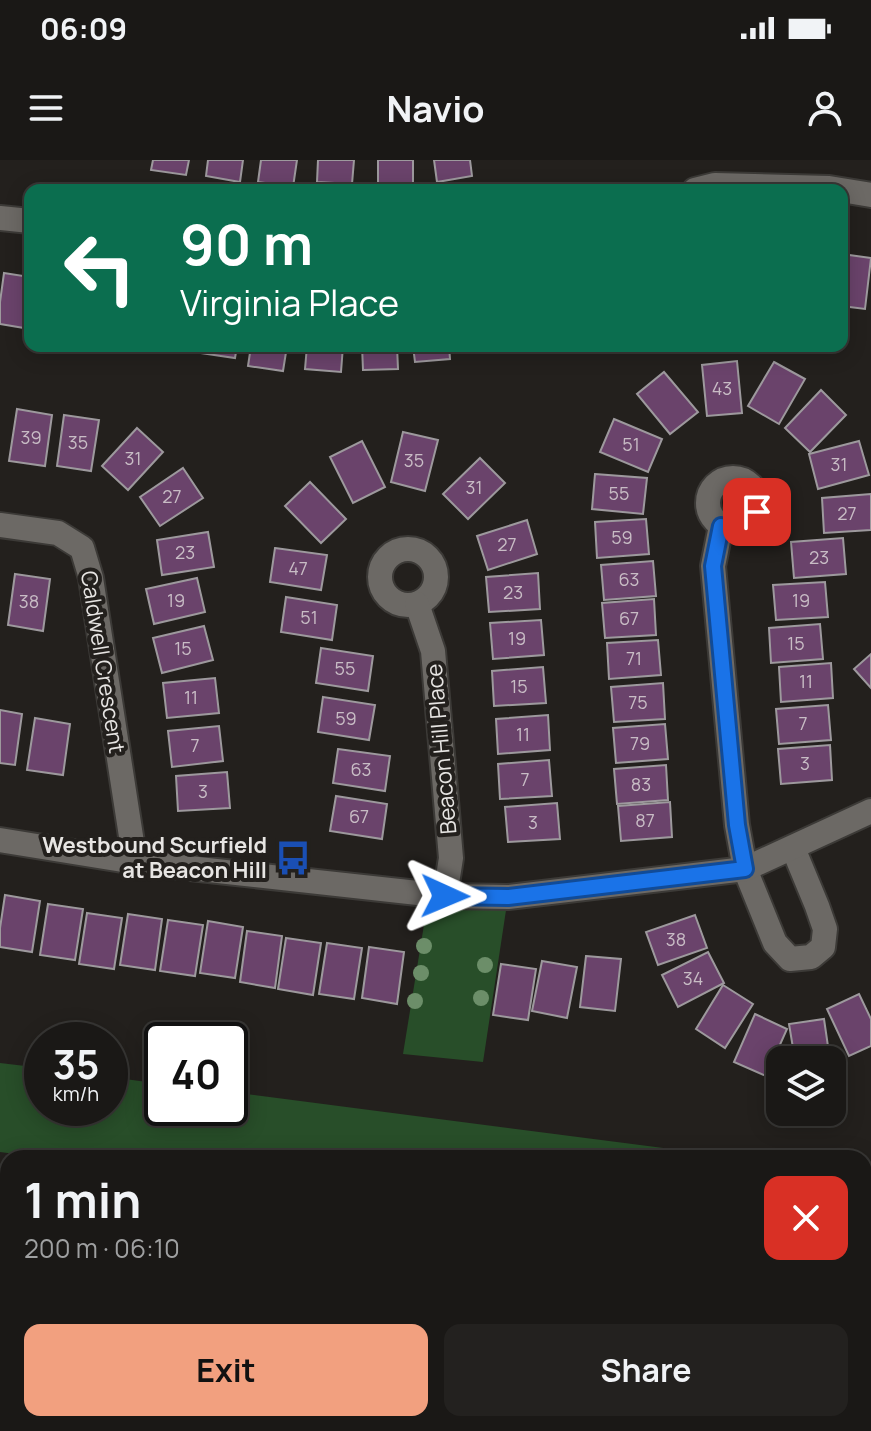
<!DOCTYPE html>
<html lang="en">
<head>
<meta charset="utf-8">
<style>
  :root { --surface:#1a1816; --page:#23211f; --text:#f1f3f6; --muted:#9fa0a1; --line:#383735; --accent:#f2a07f }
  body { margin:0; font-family:Manrope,sans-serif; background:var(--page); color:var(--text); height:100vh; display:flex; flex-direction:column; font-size:30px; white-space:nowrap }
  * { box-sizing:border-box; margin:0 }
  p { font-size:26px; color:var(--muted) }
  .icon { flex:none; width:44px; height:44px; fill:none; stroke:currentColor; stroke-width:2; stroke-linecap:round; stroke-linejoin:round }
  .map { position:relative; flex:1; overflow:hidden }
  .panel { position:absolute; left:0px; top:990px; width:872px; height:282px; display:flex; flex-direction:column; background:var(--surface); border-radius:24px 24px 0 0; box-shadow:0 4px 20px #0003,0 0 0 2px var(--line) }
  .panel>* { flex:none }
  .hud { position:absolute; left:24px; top:24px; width:824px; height:168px; border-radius:16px; box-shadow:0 4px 20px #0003,0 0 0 2px var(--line); background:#0b6e4f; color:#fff; overflow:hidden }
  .fabs { position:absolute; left:766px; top:886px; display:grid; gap:16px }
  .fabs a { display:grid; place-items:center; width:80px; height:80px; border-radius:16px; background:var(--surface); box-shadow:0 4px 20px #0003,0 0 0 2px var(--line); font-size:40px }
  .speed { position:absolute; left:24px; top:862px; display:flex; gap:16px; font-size:40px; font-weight:700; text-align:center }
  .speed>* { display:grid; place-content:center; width:104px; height:104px; border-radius:50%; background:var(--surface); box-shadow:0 4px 20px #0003,0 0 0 2px var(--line); line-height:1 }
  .speed small { font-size:20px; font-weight:400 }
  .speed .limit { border:4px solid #111; border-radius:12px; background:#fff; color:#111 }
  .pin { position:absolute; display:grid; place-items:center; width:68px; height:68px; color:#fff; margin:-34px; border-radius:16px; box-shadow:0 4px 12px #0006 }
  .me { position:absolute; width:88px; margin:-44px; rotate:91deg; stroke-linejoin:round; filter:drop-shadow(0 0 6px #0008) }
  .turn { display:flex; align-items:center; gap:28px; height:168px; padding:0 24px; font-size:36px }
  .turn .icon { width:104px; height:104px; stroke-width:2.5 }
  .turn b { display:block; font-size:56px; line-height:68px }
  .round { display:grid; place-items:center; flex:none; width:84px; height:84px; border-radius:16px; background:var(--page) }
  .headline { display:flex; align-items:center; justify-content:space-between; height:136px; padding:0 24px }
  h1 { font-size:48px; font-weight:700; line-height:60px }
  .action { display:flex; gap:16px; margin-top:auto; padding:16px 24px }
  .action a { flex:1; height:92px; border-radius:16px; background:var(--accent); color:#111; font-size:32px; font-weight:700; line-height:92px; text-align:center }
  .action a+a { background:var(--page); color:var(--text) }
  .status { display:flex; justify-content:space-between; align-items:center; height:56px; padding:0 40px; background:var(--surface); direction:ltr }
  .status svg { height:22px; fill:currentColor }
  header { display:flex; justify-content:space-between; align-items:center; height:104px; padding:0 24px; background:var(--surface); font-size:36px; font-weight:700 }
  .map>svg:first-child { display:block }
</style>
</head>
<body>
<div class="status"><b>06:09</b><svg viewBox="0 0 49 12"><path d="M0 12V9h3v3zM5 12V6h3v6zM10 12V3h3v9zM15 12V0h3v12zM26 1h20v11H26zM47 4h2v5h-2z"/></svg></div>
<header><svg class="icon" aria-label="menu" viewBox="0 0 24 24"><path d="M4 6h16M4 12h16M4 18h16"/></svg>Navio<svg class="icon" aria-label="person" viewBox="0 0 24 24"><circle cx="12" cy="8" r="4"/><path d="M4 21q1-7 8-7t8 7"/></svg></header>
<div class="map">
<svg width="871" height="1271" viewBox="0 0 871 1271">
  <rect width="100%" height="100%" fill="#23201d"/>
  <g fill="#284e29">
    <polygon points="429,734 508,737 483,902 403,894"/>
    <polygon points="0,903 42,908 42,948 110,948 110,917 162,924 162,948 230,948 230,932 741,998 46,998 0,992"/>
    <polygon points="864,1014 871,1015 871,1107 864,1106"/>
  </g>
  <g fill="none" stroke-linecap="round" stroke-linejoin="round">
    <g stroke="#1c5c5d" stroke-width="7">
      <polyline points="0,1045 8,1046"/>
      <polyline points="864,1152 871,1153"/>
    </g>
  </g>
  <g fill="#6a436b" stroke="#9d999d" stroke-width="2">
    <polygon points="153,0 189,0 186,15 151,10"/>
    <polygon points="208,0 243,0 240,22 206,16"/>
    <polygon points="261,0 297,0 293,27 258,22"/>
    <polygon points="318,0 354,0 352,24 317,22"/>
    <polygon points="378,0 413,0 413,26 378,25"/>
    <polygon points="434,0 470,0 472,16 437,22"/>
    <polygon points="842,94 871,98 865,149 842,146"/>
    <polygon points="4,113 30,117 30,169 0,164 0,142"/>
    <polygon points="201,186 237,186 235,198 200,193"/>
    <polygon points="251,186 287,186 283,211 248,206"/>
    <polygon points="307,186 343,186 341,212 305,209"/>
    <polygon points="362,186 397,186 398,209 363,210"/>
    <polygon points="413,186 449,186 450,199 415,202"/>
    <polygon points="469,186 504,186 505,189 470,192"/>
    <polygon points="737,201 742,253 707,256 702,205"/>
    <polygon points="774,202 805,219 779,264 748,246"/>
    <polygon points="664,212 698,252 670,274 637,234"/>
    <polygon points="821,230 846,255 810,292 785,268"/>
    <polygon points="17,249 52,255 45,306 9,301"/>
    <polygon points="64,255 99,260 91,311 57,306"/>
    <polygon points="614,259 662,279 648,312 600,292"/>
    <polygon points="137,268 163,292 128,330 102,306"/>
    <polygon points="403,272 438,280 425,331 391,322"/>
    <polygon points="362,281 385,327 353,343 330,297"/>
    <polygon points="859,281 869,315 818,329 809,294"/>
    <polygon points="480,298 505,323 468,359 443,334"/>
    <polygon points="183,308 203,338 160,366 140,337"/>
    <polygon points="595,314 647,318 643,354 592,349"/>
    <polygon points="310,322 346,359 321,383 285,346"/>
    <polygon points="871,334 871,370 824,373 822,338"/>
    <polygon points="646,359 649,394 597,398 595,362"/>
    <polygon points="527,360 537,394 488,410 477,376"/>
    <polygon points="208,372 214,407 162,415 157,380"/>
    <polygon points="843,378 846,414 794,418 791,382"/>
    <polygon points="275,388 327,395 321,430 270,422"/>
    <polygon points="653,401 656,436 604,440 601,405"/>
    <polygon points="538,413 540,449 489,452 486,417"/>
    <polygon points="15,414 50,419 43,471 8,465"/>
    <polygon points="197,418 205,452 154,464 146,429"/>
    <polygon points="825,422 828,457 776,460 773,425"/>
    <polygon points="286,437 337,445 332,480 281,472"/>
    <polygon points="654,439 656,475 605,478 602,443"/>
    <polygon points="541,460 544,495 493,499 490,463"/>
    <polygon points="820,464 823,499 771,503 769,468"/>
    <polygon points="204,466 213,500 162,513 153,478"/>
    <polygon points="658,480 661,515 609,519 607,483"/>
    <polygon points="321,488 373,496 368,531 316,523"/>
    <polygon points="871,494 871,528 854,509"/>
    <polygon points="831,503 833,538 781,542 779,507"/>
    <polygon points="543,507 546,543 494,546 492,511"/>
    <polygon points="215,518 219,553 167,558 163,523"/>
    <polygon points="663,523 665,559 614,562 611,527"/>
    <polygon points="323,537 375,545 369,580 318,572"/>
    <polygon points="828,545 831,580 779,584 776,549"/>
    <polygon points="0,550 22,554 15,605 0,603"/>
    <polygon points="548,555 550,590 498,594 496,559"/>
    <polygon points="35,558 70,564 63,615 27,610"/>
    <polygon points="665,564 668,599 616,603 613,568"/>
    <polygon points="219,566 223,601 172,607 168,571"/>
    <polygon points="830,585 832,620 781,624 778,589"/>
    <polygon points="338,589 390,596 385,631 333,623"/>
    <polygon points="549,600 552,636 500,639 498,604"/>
    <polygon points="666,605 668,640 617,644 614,609"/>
    <polygon points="227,612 230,648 178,651 176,616"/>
    <polygon points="336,636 387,644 382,679 330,671"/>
    <polygon points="670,642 672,677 621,681 618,646"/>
    <polygon points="557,643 560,679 508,682 505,647"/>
    <polygon points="5,735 40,741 32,792 0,787 0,768"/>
    <polygon points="48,744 83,749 75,800 40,795"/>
    <polygon points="87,753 122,758 114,809 79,804"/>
    <polygon points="128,754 162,759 155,810 120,805"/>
    <polygon points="695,755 707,788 658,805 646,772"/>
    <polygon points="168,760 203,765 195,816 160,811"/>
    <polygon points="208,761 243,767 235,818 200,813"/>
    <polygon points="247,771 282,776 275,828 240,822"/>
    <polygon points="286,778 321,783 313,835 278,829"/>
    <polygon points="327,783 362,788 354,839 319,834"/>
    <polygon points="369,787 404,792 397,844 362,838"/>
    <polygon points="708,792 724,823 678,847 662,815"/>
    <polygon points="586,796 621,799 615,851 580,847"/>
    <polygon points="542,801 577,807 567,858 532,851"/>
    <polygon points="501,804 536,809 528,860 493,855"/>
    <polygon points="723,825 753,844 725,888 696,869"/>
    <polygon points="859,834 871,859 871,886 849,896 827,849"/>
    <polygon points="755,854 787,869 766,916 734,902"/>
    <polygon points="824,859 830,900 795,900 789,864"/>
  </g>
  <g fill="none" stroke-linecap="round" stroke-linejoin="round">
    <g stroke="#3c3a37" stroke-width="28">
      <g id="minor">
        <polyline points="695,30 715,25 829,28 871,35"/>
        <polyline points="0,58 30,61"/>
        <circle cx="733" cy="343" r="25"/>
        <polyline points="0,365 58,373 82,388 91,418 135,702"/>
        <polyline points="721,366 713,406 737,665 745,709 775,783 790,799 811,797 823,787 825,769 817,746 793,688"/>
        <circle cx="408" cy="417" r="28"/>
        <polyline points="417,444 433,491 451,698 445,736"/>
        <polyline points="0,680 135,702 445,736 508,737 745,709 871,651"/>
      </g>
    </g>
    <use href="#minor" stroke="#6c6965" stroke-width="24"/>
  </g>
  <g fill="#6c8e69">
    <circle cx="424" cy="786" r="8"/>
    <circle cx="485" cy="805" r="8"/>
    <circle cx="421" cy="813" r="8"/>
    <circle cx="481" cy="838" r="8"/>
    <circle cx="415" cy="841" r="8"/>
  </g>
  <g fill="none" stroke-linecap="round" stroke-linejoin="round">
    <g stroke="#114b97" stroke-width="20">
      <path id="route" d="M 445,736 L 508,737 L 745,709 L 737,665 L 713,406 L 721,366 C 738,371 748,367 757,352"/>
    </g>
    <use href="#route" stroke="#1a73e8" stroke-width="14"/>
  </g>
  <defs>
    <g id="bus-bare" transform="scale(2.76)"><path d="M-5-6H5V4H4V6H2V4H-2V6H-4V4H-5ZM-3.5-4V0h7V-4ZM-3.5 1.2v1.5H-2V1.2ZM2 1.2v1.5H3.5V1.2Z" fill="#1a4fb4" stroke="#23201d" stroke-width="2.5" paint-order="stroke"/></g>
  </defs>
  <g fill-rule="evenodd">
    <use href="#bus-bare" x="293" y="698"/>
  </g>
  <g text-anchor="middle" stroke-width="8" stroke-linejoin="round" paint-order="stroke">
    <g font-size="18" fill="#c8bcc5">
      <text x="722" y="235">43</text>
      <text x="31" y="284">39</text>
      <text x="78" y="289">35</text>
      <text x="631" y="291">51</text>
      <text x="133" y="305">31</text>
      <text x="414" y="307">35</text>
      <text x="839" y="311">31</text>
      <text x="474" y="334">31</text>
      <text x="619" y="340">55</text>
      <text x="172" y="343">27</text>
      <text x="847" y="360">27</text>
      <text x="622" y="384">59</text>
      <text x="507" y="391">27</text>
      <text x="185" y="399">23</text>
      <text x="819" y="404">23</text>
      <text x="298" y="415">47</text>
      <text x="629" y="426">63</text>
      <text x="513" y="439">23</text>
      <text x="176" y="447">19</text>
      <text x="801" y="447">19</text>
      <text x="29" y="448">38</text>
      <text x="309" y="464">51</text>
      <text x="629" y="465">67</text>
      <text x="517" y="485">19</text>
      <text x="796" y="490">15</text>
      <text x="183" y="495">15</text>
      <text x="634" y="505">71</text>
      <text x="345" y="515">55</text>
      <text x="806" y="528">11</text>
      <text x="519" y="533">15</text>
      <text x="191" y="544">11</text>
      <text x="638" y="549">75</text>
      <text x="346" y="565">59</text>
      <text x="803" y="570">7</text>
      <text x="523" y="581">11</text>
      <text x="640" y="590">79</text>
      <text x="195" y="592">7</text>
      <text x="805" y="610">3</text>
      <text x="361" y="616">63</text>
      <text x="525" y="626">7</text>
      <text x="641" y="631">83</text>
      <text x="203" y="638">3</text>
      <text x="359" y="663">67</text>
      <text x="645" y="667">87</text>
      <text x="533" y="669">3</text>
      <text x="676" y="786">38</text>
      <text x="693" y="825">34</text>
    </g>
    <g font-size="22" fill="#e7e5e3" stroke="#23201d">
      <text transform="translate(103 502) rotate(81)" y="8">Caldwell Crescent</text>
      <text transform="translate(441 589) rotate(-95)" y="8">Beacon Hill Place</text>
    </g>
    <g font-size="22" font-weight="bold" fill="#e7e5e3" stroke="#23201d" text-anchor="end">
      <text x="267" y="693">Westbound Scurfield<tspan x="267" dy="25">at Beacon Hill</tspan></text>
    </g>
  </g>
</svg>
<div class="fabs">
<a><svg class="icon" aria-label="layers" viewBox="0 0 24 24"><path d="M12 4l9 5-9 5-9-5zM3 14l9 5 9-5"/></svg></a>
</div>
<div class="speed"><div>35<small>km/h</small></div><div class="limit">40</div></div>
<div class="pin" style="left:757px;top:352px;background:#d93025"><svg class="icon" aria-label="arrive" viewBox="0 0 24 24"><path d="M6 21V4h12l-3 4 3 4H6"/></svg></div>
<svg class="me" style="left:445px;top:736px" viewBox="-20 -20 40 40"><path d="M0-17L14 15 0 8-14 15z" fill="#1a73e8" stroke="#fff" stroke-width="4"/></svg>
<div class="hud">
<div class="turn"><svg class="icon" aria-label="left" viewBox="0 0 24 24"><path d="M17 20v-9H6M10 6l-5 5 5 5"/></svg><div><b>90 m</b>Virginia Place</div></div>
</div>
<section class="panel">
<div class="headline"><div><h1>1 min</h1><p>200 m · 06:10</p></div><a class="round" style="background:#d93025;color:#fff"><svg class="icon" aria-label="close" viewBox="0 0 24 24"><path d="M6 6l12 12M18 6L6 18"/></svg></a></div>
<div class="action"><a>Exit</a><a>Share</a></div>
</section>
</div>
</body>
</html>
